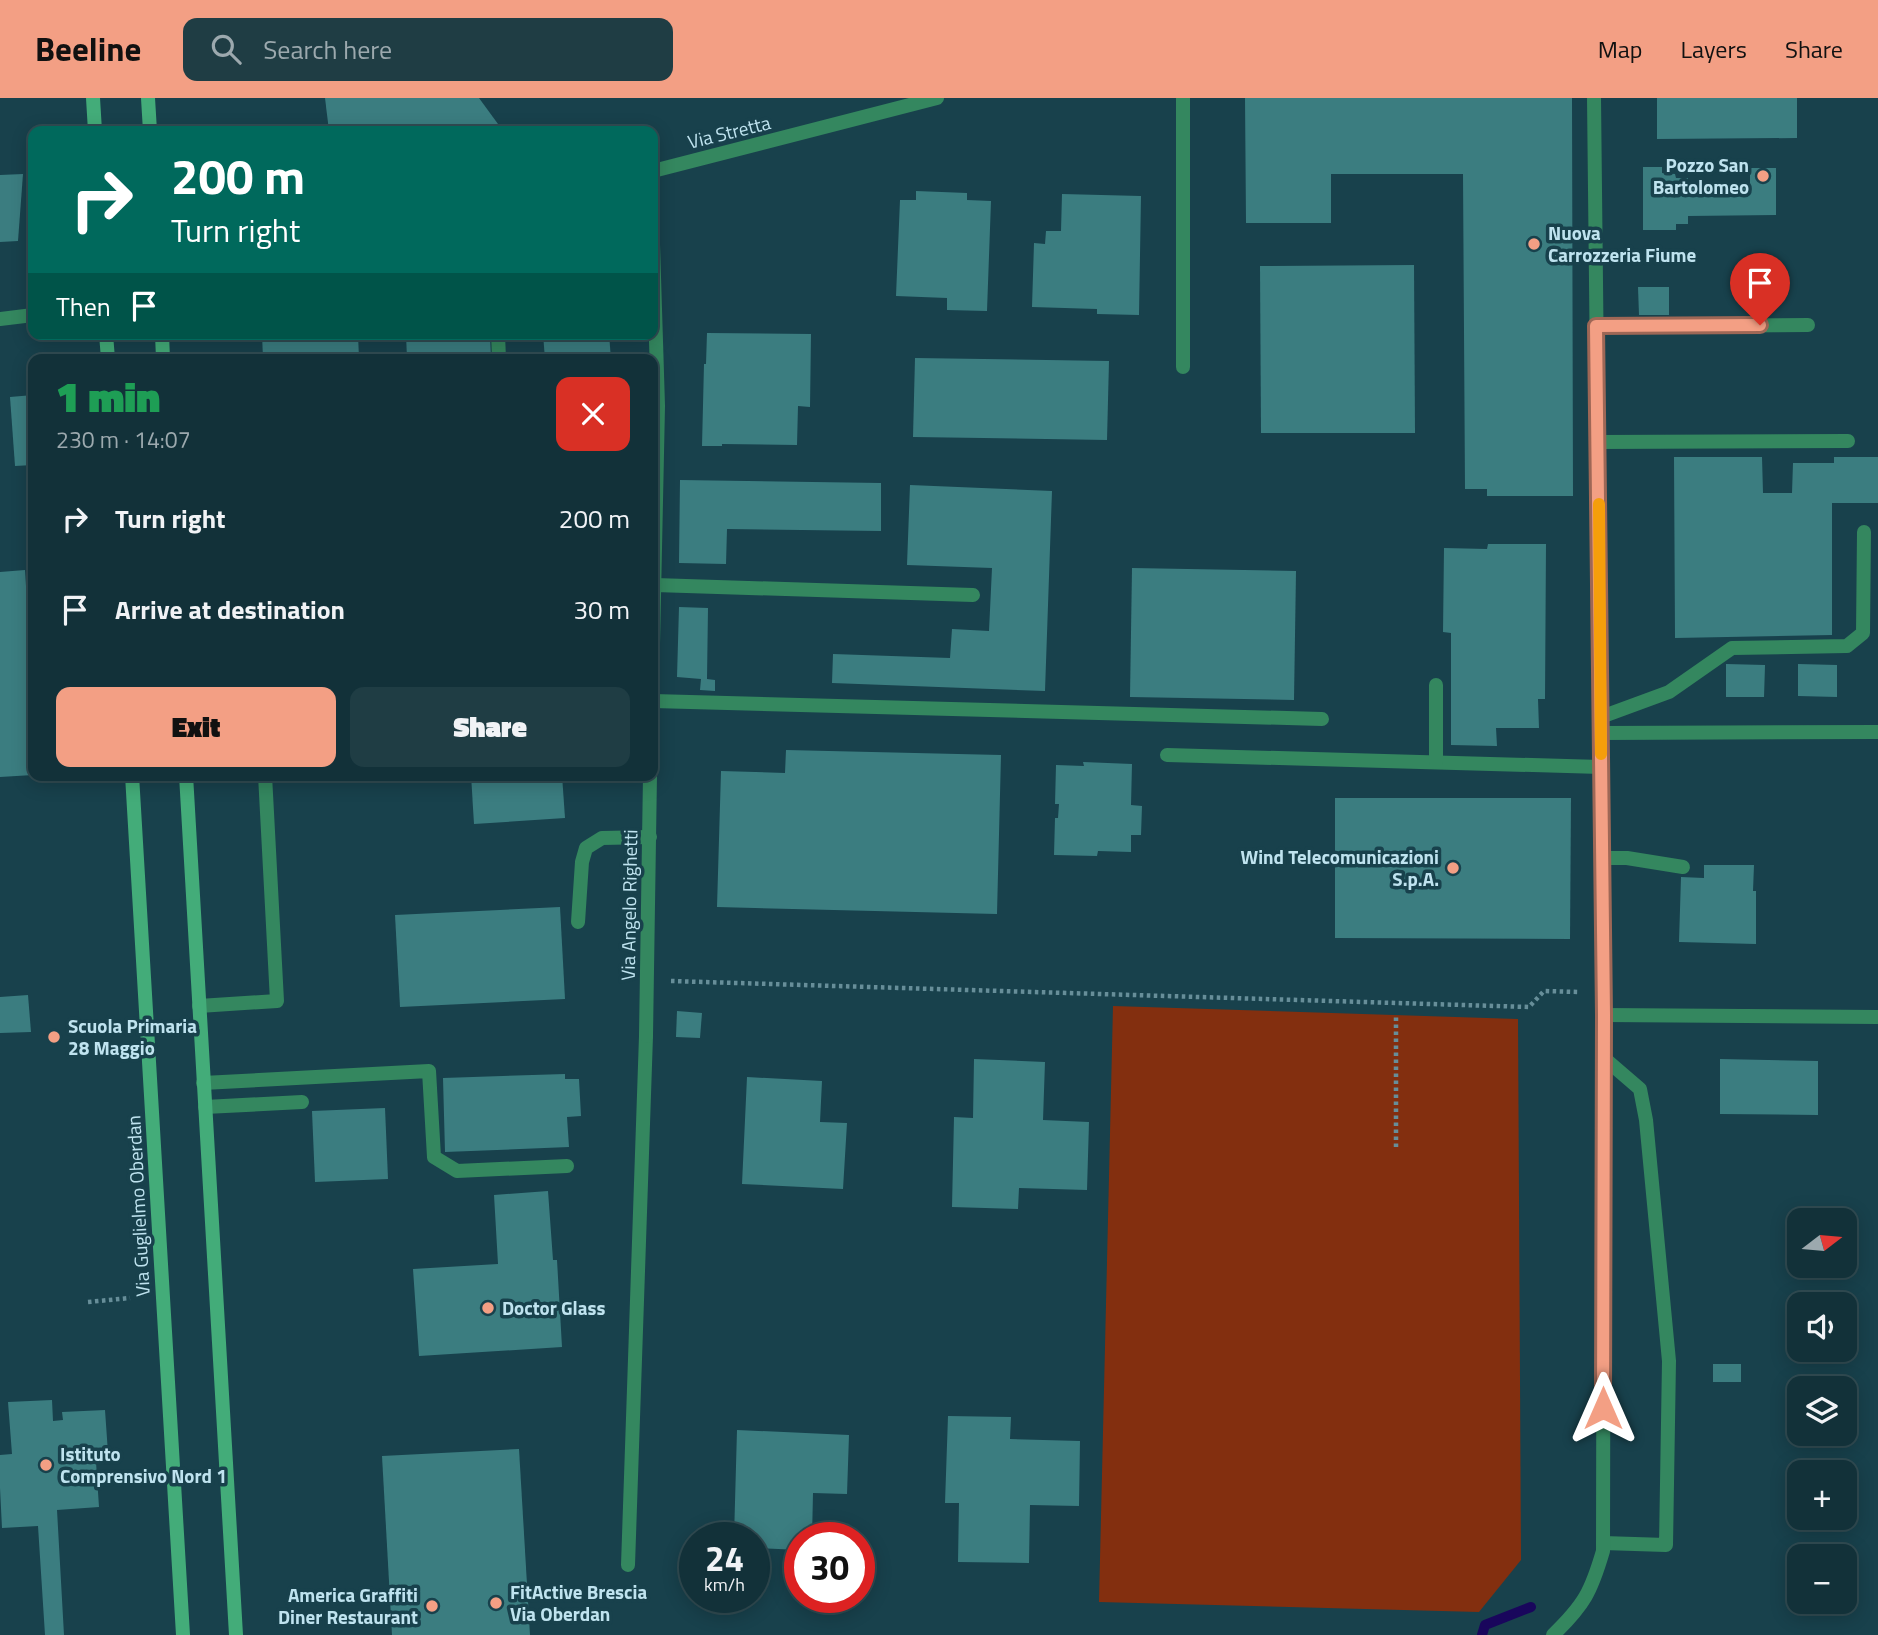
<!DOCTYPE html>
<html lang="en">
<head>
<meta charset="utf-8">
<style>
  :root { --surface:#123139; --page:#1f3d44; --text:#f1f3f6; --muted:#9ca9ae; --line:#314c53; --accent:#f39f84 }
  body { margin:0; font-family:"Titillium Web",sans-serif; background:var(--page); color:var(--text); height:100vh; display:flex; flex-direction:column; font-size:26px; white-space:nowrap }
  * { box-sizing:border-box; margin:0 }
  p { font-size:23px; color:var(--muted) }
  .icon { flex:none; width:38px; height:38px; fill:none; stroke:currentColor; stroke-width:2; stroke-linecap:round; stroke-linejoin:round }
  .map { position:relative; flex:1; overflow:hidden }
  .sheet { position:absolute; left:28px; top:256px; width:630px; height:427px; display:flex; flex-direction:column; background:var(--surface); border-radius:14px; box-shadow:0 4px 18px #0003,0 0 0 2px var(--line) }
  .sheet>* { flex:none }
  .top-card { position:absolute; left:28px; top:28px; width:630px; height:214px; border-radius:14px; box-shadow:0 4px 18px #0003,0 0 0 2px var(--line); background:#00695c; color:#fff; overflow:hidden }
  .needle { width:46px; rotate:74deg }
  .fabs { position:absolute; left:1787px; top:1110px; display:grid; gap:14px }
  .fabs a { display:grid; place-items:center; width:70px; height:70px; border-radius:14px; background:var(--surface); box-shadow:0 4px 18px #0003,0 0 0 2px var(--line); font-size:35px }
  .speed { position:absolute; left:679px; top:1424px; display:flex; gap:14px; font-size:35px; font-weight:700; text-align:center }
  .speed>* { display:grid; place-content:center; width:91px; height:91px; border-radius:50%; background:var(--surface); box-shadow:0 4px 18px #0003,0 0 0 2px var(--line); line-height:1 }
  .speed small { font-size:18px; font-weight:400 }
  .speed .limit { border:10px solid #d22; background:#fff; color:#111 }
  .pin { position:absolute; display:grid; place-items:center; width:60px; height:60px; color:#fff; margin:-72px -30px; border-radius:50% 50% 50% 0; rotate:-45deg; box-shadow:0 0 7px #0007 }
  .pin .icon { rotate:45deg }
  .me { position:absolute; width:77px; margin:-38px; rotate:0deg; stroke-linejoin:round; filter:drop-shadow(0 0 5px #0008) }
  .turn { display:flex; align-items:center; gap:24px; height:147px; padding:0 28px; font-size:32px }
  .turn .icon { width:91px; height:91px; stroke-width:2.5 }
  .turn b { display:block; font-size:49px; line-height:60px }
  .then { display:flex; align-items:center; height:66px; padding:0 28px; background:#0003; gap:14px; font-size:26px }
  .round { display:grid; place-items:center; flex:none; width:74px; height:74px; border-radius:14px; background:var(--page) }
  .head { display:flex; align-items:center; justify-content:space-between; height:119px; padding:0 28px }
  h1 { font-size:42px; font-weight:800; line-height:52px; color:#1e9e55 }
  .primary-button { display:flex; gap:14px; margin-top:auto; padding:14px 28px }
  .primary-button a { flex:1; height:80px; border-radius:14px; background:var(--accent); color:#111; font-size:28px; font-weight:800; line-height:80px; text-align:center }
  .primary-button a+a { background:var(--page); color:var(--text) }
  ul { padding:0; list-style:none }
  li { display:flex; align-items:center; gap:21px; height:91px; padding:0 28px }
  li div { flex:1 }
  li b { display:block; font-size:26px }
  li em { font-style:normal }
  header { display:flex; align-items:center; gap:42px; box-sizing:border-box; height:98px; padding:0 35px; background:var(--accent); color:#111 }
  header strong { font-size:33px }
  nav { display:flex; gap:38px; margin-inline-start:auto; font-size:24px }
  .search { width:490px; height:63px; background:var(--page); display:flex; align-items:center; gap:18px; box-sizing:border-box; padding:0 24px; border-radius:14px; color:var(--muted); font-size:26px }
  .map>svg:first-child { display:block }
</style>
</head>
<body>
<header>
<strong>Beeline</strong>
<div class="search"><svg class="icon" aria-label="search" viewBox="0 0 24 24"><circle cx="10" cy="10" r="6"/><path d="M15 15l6 6"/></svg>Search here</div>
<nav><a>Map</a><a>Layers</a><a>Share</a></nav>
</header>
<div class="map">
<svg width="1878" height="1537" viewBox="0 0 1878 1537">
  <rect width="100%" height="100%" fill="#18414c"/>
  <polygon fill="#832f0f" points="1113,908 1518,921 1521,1462 1479,1514 1099,1504"/>
  <g fill="none" stroke-linecap="round" stroke-linejoin="round">
    <polyline stroke="#19065c" stroke-width="10" points="1482,1537 1485,1527 1531,1509"/>
  </g>
  <g fill="#3b7d80">
    <polygon points="325,0 479,0 498,26 488,33 329,33"/>
    <polygon points="1245,0 1572,0 1573,398 1487,398 1487,391 1465,391 1463,76 1331,76 1331,125 1246,125"/>
    <polygon points="1657,0 1797,0 1797,40 1657,41"/>
    <polygon points="1643,69 1662,69 1662,75 1675,76 1676,80 1688,80 1688,86 1750,86 1750,70 1776,70 1776,117 1688,118 1688,126 1676,126 1676,132 1643,132"/>
    <polygon points="23,76 18,143 0,144 0,77"/>
    <polygon points="916,93 967,95 967,102 991,103 987,213 947,212 947,200 896,198 900,102 916,102"/>
    <polygon points="1062,96 1141,98 1139,217 1097,216 1097,211 1032,209 1034,145 1045,146 1046,133 1061,133"/>
    <polygon points="1414,167 1415,335 1261,335 1260,168"/>
    <polygon points="1638,189 1669,189 1669,217 1639,217"/>
    <polygon points="707,235 811,236 810,309 798,308 797,347 722,346 722,348 702,348 704,266 706,266"/>
    <polygon points="262,236 358,236 359,261 263,261"/>
    <polygon points="406,236 490,236 491,261 407,261"/>
    <polygon points="543,236 609,236 611,261 545,261"/>
    <polygon points="915,260 1109,263 1107,342 913,339"/>
    <polygon points="33,297 33,367 15,368 10,299"/>
    <polygon points="1674,359 1762,359 1763,395 1792,395 1793,365 1834,365 1834,359 1878,359 1878,405 1832,405 1832,537 1675,540"/>
    <polygon points="680,382 881,385 881,433 727,431 726,466 679,465"/>
    <polygon points="910,387 1052,393 1045,593 832,585 833,556 950,560 952,531 989,533 992,470 907,467"/>
    <polygon points="1488,446 1546,446 1545,601 1538,601 1539,630 1496,630 1497,648 1451,647 1451,535 1443,534 1444,450 1487,451"/>
    <polygon points="1132,470 1296,473 1294,602 1130,599"/>
    <polygon points="25,472 26,488 33,488 33,677 0,679 0,474"/>
    <polygon points="679,509 708,510 707,581 715,582 715,593 700,592 701,581 677,579"/>
    <polygon points="1726,566 1765,567 1764,599 1726,599"/>
    <polygon points="1798,566 1837,567 1837,599 1798,598"/>
    <polygon points="786,652 1001,657 997,816 717,809 721,673 785,675"/>
    <polygon points="1083,664 1132,666 1131,707 1142,708 1141,737 1131,737 1131,754 1098,753 1097,758 1054,757 1055,720 1058,720 1059,706 1055,706 1056,667 1084,668"/>
    <polygon points="471,677 562,677 565,720 474,726"/>
    <polygon points="1335,700 1571,700 1570,841 1335,840"/>
    <polygon points="1704,767 1754,767 1753,793 1756,793 1756,846 1679,844 1681,779 1704,780"/>
    <polygon points="560,809 565,901 400,909 395,817"/>
    <polygon points="28,897 31,934 0,935 0,899"/>
    <polygon points="677,913 702,915 700,940 676,939"/>
    <polygon points="974,961 1045,964 1043,1022 1089,1024 1087,1092 1019,1090 1018,1111 952,1109 954,1019 973,1020"/>
    <polygon points="1720,961 1818,963 1818,1017 1720,1016"/>
    <polygon points="565,976 565,981 579,981 581,1018 567,1019 569,1049 445,1054 443,980"/>
    <polygon points="747,979 822,983 820,1024 847,1025 843,1091 742,1086"/>
    <polygon points="385,1010 388,1081 315,1084 312,1013"/>
    <polygon points="548,1093 553,1162 557,1162 562,1249 419,1258 413,1171 498,1166 494,1097"/>
    <rect x="1713" y="1266" width="28" height="18"/>
    <polygon points="52,1302 53,1323 63,1322 62,1314 105,1312 108,1355 82,1357 82,1365 96,1364 99,1409 57,1412 64,1537 45,1537 38,1428 2,1430 0,1390 0,1357 12,1356 8,1304"/>
    <polygon points="948,1318 1011,1319 1010,1341 1080,1343 1079,1408 1030,1407 1029,1465 958,1464 959,1405 945,1405"/>
    <polygon points="737,1332 849,1337 847,1396 813,1395 812,1440 800,1440 800,1452 754,1450 754,1440 734,1440"/>
    <polygon points="519,1351 530,1537 392,1537 382,1358"/>
  </g>
  <g fill="none" stroke-linecap="round" stroke-linejoin="round">
    <g stroke="#678e99" stroke-width="4.5" stroke-dasharray="3.5 3.5" stroke-linecap="butt">
      <polyline points="671,883 1529,909 1544,893 1579,894"/>
      <polyline points="1396,1049 1396,918"/>
      <polyline points="88,1204 130,1200"/>
    </g>
    <g stroke="#34875f" stroke-width="14">
      <polyline points="1183,0 1183,269"/>
      <polyline points="1596,228 1808,227"/>
      <polyline points="498,236 499,261"/>
      <polyline points="1598,344 1848,343"/>
      <polyline points="655,487 973,497"/>
      <polyline points="653,603 1322,621"/>
      <polyline points="1601,619 1669,594 1732,550 1847,548 1863,535 1864,434"/>
      <polyline points="1602,635 1878,634"/>
      <polyline points="1167,657 1601,669"/>
      <polyline points="1436,664 1436,587"/>
      <polyline points="1603,760 1627,760 1683,769"/>
      <polyline points="578,824 582,764 586,750 602,740 650,739"/>
      <polyline points="199,908 277,903 265,677"/>
      <polyline points="1604,917 1878,919"/>
      <polyline points="203,985 429,973 434,1059 457,1073 567,1068"/>
      <polyline points="205,1009 302,1004"/>
      <polyline points="1603,1445 1666,1447 1669,1263 1646,1022 1640,991 1604,960"/>
      <polyline points="628,1467 646,938"/>
    </g>
    <g stroke="#34875f" stroke-width="14">
      <polyline points="653,73 937,0"/>
      <polyline points="653,146 658,308 653,546"/>
      <polyline points="0,221 33,217"/>
      <polyline points="646,938 650,677"/>
      <path d="M 1553,1537 C 1584,1507 1591,1494 1603,1453 L 1604,917 L 1594,0"/>
    </g>
    <g stroke="#43ac79" stroke-width="14">
      <polyline points="93,0 95,33"/>
      <polyline points="148,0 150,33"/>
      <polyline points="106,236 108,261"/>
      <polyline points="162,236 163,261"/>
      <polyline points="132,677 183,1537"/>
      <polyline points="186,677 236,1537"/>
    </g>
  </g>
  <g fill="none" stroke-linecap="round" stroke-linejoin="round">
    <g stroke="#9e6756" stroke-width="18">
      <polyline id="route" points="1603,1310 1604,917 1596,228 1760,227"/>
    </g>
    <use href="#route" stroke="#f39f84" stroke-width="12"/>
    <polyline stroke="#f59e0b" stroke-width="12" points="1599,406 1601,656"/>
  </g>
  <g fill="#f39f84" stroke="#18414c" stroke-width="2.5">
    <circle cx="1763" cy="78" r="7"/>
    <circle cx="1534" cy="146" r="7"/>
    <circle cx="1453" cy="770" r="7"/>
    <circle cx="54" cy="939" r="7"/>
    <circle cx="488" cy="1210" r="7"/>
    <circle cx="46" cy="1367" r="7"/>
    <circle cx="496" cy="1505" r="7"/>
    <circle cx="432" cy="1508" r="7"/>
  </g>
  <g text-anchor="middle" stroke-width="7" stroke-linejoin="round" paint-order="stroke">
    <g font-size="19" fill="#bfe3ef" stroke="#18414c">
      <text transform="translate(729 34) rotate(-14)" y="7">Via Stretta</text>
      <text transform="translate(629 807) rotate(-89)" y="7">Via Angelo Righetti</text>
      <text transform="translate(138 1108) rotate(-93)" y="7">Via Guglielmo Oberdan</text>
    </g>
    <g font-size="19" font-weight="bold" fill="#bfe3ef" stroke="#18414c" text-anchor="start">
      <text x="1749" y="74" text-anchor="end">Pozzo San<tspan x="1749" dy="22">Bartolomeo</tspan></text>
      <text x="1548" y="142">Nuova<tspan x="1548" dy="22">Carrozzeria Fiume</tspan></text>
      <text x="1439" y="766" text-anchor="end">Wind Telecomunicazioni<tspan x="1439" dy="22">S.p.A.</tspan></text>
      <text x="68" y="935">Scuola Primaria<tspan x="68" dy="22">28 Maggio</tspan></text>
      <text x="502" y="1217">Doctor Glass</text>
      <text x="60" y="1363">Istituto<tspan x="60" dy="22">Comprensivo Nord 1</tspan></text>
      <text x="510" y="1501">FitActive Brescia<tspan x="510" dy="22">Via Oberdan</tspan></text>
      <text x="418" y="1504" text-anchor="end">America Graffiti<tspan x="418" dy="22">Diner Restaurant</tspan></text>
    </g>
  </g>
</svg>
<div class="fabs">
<a><svg class="needle" viewBox="-14 -14 28 28"><path d="M0-13l5 13h-10z" fill="#e53935"/><path d="M0 13l5-13h-10z" fill="#9ca9ae"/></svg></a>
<a><svg class="icon" aria-label="sound" viewBox="0 0 24 24"><path d="M4 9h4l5-4v14l-5-4H4zM17 9q2 3 0 6"/></svg></a>
<a><svg class="icon" aria-label="layers" viewBox="0 0 24 24"><path d="M12 4l9 5-9 5-9-5zM3 14l9 5 9-5"/></svg></a>
<a>+</a>
<a>−</a>
</div>
<div class="speed"><div>24<small>km/h</small></div><div class="limit">30</div></div>
<div class="pin" style="left:1760px;top:227px;background:#d93025"><svg class="icon" aria-label="arrive" viewBox="0 0 24 24"><path d="M6 21V4h12l-3 4 3 4H6"/></svg></div>
<svg class="me" style="left:1603px;top:1310px" viewBox="-20 -20 40 40"><path d="M0-17L14 15 0 8-14 15z" fill="#f39f84" stroke="#fff" stroke-width="4"/></svg>
<div class="top-card">
<div class="turn"><svg class="icon" aria-label="right" viewBox="0 0 24 24"><path d="M7 20v-9h11M14 6l5 5-5 5"/></svg><div><b>200 m</b>Turn right</div></div>
<div class="then">Then<svg class="icon" aria-label="arrive" viewBox="0 0 24 24"><path d="M6 21V4h12l-3 4 3 4H6"/></svg></div>
</div>
<section class="sheet">
<div class="head"><div><h1>1 min</h1><p>230 m · 14:07</p></div><a class="round" style="background:#d93025;color:#fff"><svg class="icon" aria-label="close" viewBox="0 0 24 24"><path d="M6 6l12 12M18 6L6 18"/></svg></a></div>
<ul>
<li><svg class="icon" aria-label="right" viewBox="0 0 24 24"><path d="M7 20v-9h11M14 6l5 5-5 5"/></svg><div><b>Turn right</b></div><em>200 m</em></li>
<li><svg class="icon" aria-label="arrive" viewBox="0 0 24 24"><path d="M6 21V4h12l-3 4 3 4H6"/></svg><div><b>Arrive at destination</b></div><em>30 m</em></li>
</ul>
<div class="primary-button"><a>Exit</a><a>Share</a></div>
</section>
</div>
</body>
</html>
